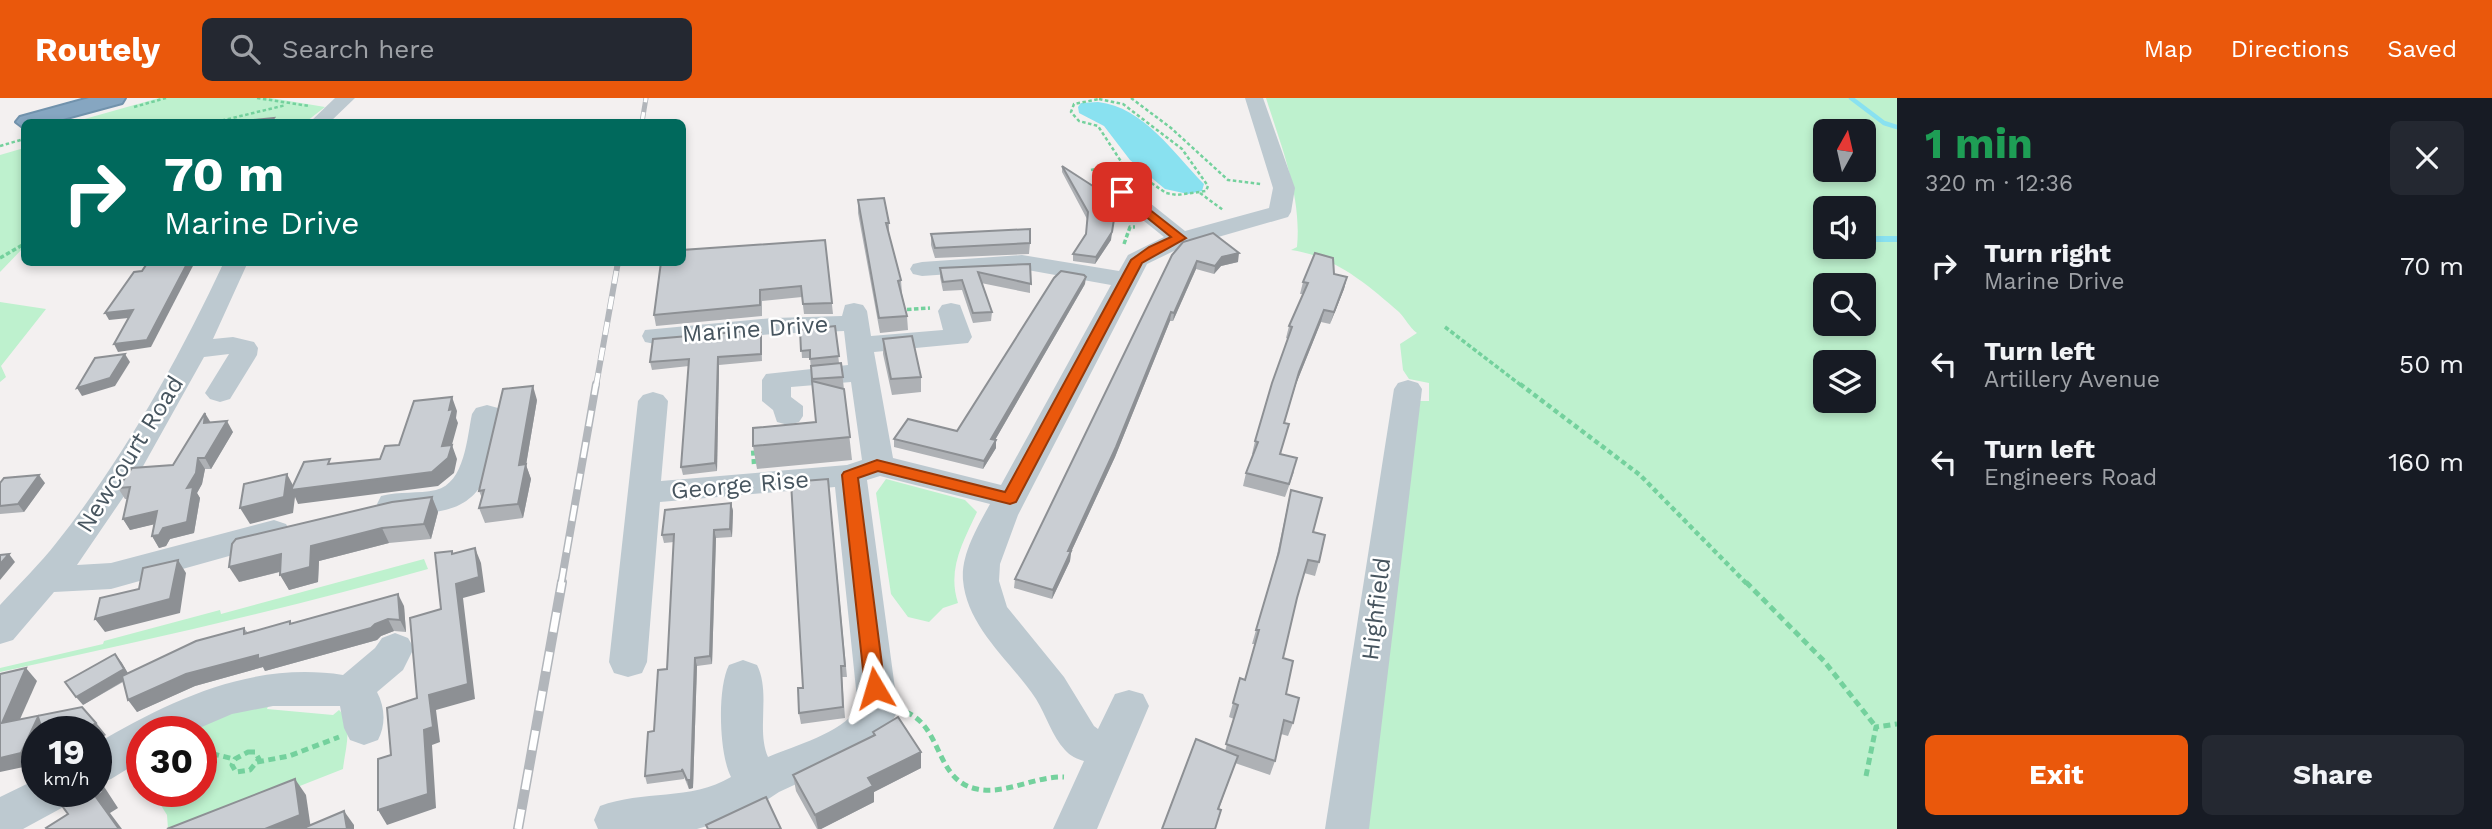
<!DOCTYPE html>
<html lang="en">
<head>
<meta charset="utf-8">
<style>
  :root { --surface:#171b24; --page:#242831; --text:#f1f3f6; --muted:#9ea1a6; --accent:#ea580c }
  body { margin:0; font-family:"Work Sans",sans-serif; background:var(--page); color:var(--text); height:100vh; display:flex; flex-direction:column; font-size:26px; white-space:nowrap }
  * { box-sizing:border-box; margin:0 }
  p { font-size:23px; color:var(--muted) }
  .icon { flex:none; width:38px; height:38px; fill:none; stroke:currentColor; stroke-width:2; stroke-linecap:round; stroke-linejoin:round }
  .map { position:relative; flex:1; overflow:hidden }
  .drawer { display:flex; flex-direction:column; background:var(--surface); width:595px }
  .drawer>* { flex:none }
  .hud { position:absolute; left:21px; top:21px; width:665px; height:147px; border-radius:10px; box-shadow:0 4px 10px #0003; background:#00695c; color:#fff; overflow:hidden }
  .needle { width:46px; rotate:8deg }
  .controls { position:absolute; left:1813px; top:21px; display:grid; gap:14px }
  .controls a { display:grid; place-items:center; width:63px; height:63px; border-radius:10px; background:var(--surface); box-shadow:0 4px 10px #0003; font-size:35px }
  .speed { position:absolute; left:21px; top:618px; display:flex; gap:14px; font-size:35px; font-weight:700; text-align:center }
  .speed>* { display:grid; place-content:center; width:91px; height:91px; border-radius:50%; background:var(--surface); box-shadow:0 4px 10px #0003; line-height:1 }
  .speed small { font-size:18px; font-weight:400 }
  .speed .limit { border:10px solid #d22; background:#fff; color:#111 }
  .pin { position:absolute; display:grid; place-items:center; width:60px; height:60px; color:#fff; margin:-30px; border-radius:14px; box-shadow:0 4px 10px #0006 }
  .me { position:absolute; width:77px; margin:-38px; rotate:353deg; stroke-linejoin:round; filter:drop-shadow(0 0 5px #0008) }
  .turn { display:flex; align-items:center; gap:24px; height:147px; padding:0 28px; font-size:32px }
  .turn .icon { width:91px; height:91px; stroke-width:2.5 }
  .turn b { display:block; font-size:49px; line-height:60px }
  .round { display:grid; place-items:center; flex:none; width:74px; height:74px; border-radius:10px; background:var(--page) }
  .summary { display:flex; align-items:center; justify-content:space-between; height:119px; padding:0 28px }
  h1 { font-size:42px; font-weight:700; line-height:52px; color:#1e9e55 }
  .primary-button { display:flex; gap:14px; margin-top:auto; padding:14px 28px }
  .primary-button a { flex:1; height:80px; border-radius:10px; background:var(--accent); color:#fff; font-size:28px; font-weight:700; line-height:80px; text-align:center }
  .primary-button a+a { background:var(--page); color:var(--text) }
  ul { padding:0; list-style:none }
  li { display:flex; align-items:center; gap:21px; height:98px; padding:0 28px }
  li div { flex:1 }
  li b { display:block; font-size:26px }
  li em { font-style:normal }
  header { display:flex; align-items:center; gap:42px; box-sizing:border-box; height:98px; padding:0 35px; background:var(--accent); color:#fff }
  header strong { font-size:33px }
  nav { display:flex; gap:38px; margin-inline-start:auto; font-size:24px }
  .search { width:490px; height:63px; background:var(--page); display:flex; align-items:center; gap:18px; box-sizing:border-box; padding:0 24px; border-radius:10px; color:var(--muted); font-size:26px }
  main { display:flex; flex:1; min-height:0 }
  .map>svg:first-child { display:block }
</style>
</head>
<body>
<header>
<strong>Routely</strong>
<div class="search"><svg class="icon" aria-label="search" viewBox="0 0 24 24"><circle cx="10" cy="10" r="6"/><path d="M15 15l6 6"/></svg>Search here</div>
<nav><a>Map</a><a>Directions</a><a>Saved</a></nav>
</header>
<main>
<div class="map">
<svg width="1897" height="731" viewBox="0 0 1897 731">
  <rect width="100%" height="100%" fill="#f3f0f0"/>
  <g fill="#bef1ce" fill-rule="evenodd">
    <polygon points="159,0 271,0 325,9 307,23 294,24 89,24 81,22"/>
    <path d="M 1266,0 L 1897,0 L 1897,731 L 1358,731 L 1418,303 L 1429,303 L 1429,285 L 1409,281 L 1403,272 L 1400,246 L 1417,235 C 1409,229 1406,221 1399,214 C 1367,186 1334,158 1291,152 L 1297,149 C 1302,98 1281,48 1266,0 ZM 1825,33 L 1864,33 L 1864,72 L 1825,72 ZM 1825,110 L 1864,110 L 1864,149 L 1825,149 ZM 1825,187 L 1864,187 L 1864,226 L 1825,226 ZM 1825,264 L 1864,264 L 1864,303 L 1825,303 Z"/>
    <polygon points="24,50 24,149 0,174 0,57"/>
    <polygon points="0,204 46,211 1,268 6,279 0,284"/>
    <path d="M 886,381 L 965,402 L 977,414 C 963,444 947,471 958,505 L 943,510 L 929,524 L 908,519 L 891,496 L 876,395 Z"/>
    <path d="M 424,461 L 428,471 C 287,511 143,543 0,574 L 0,570 L 103,546 L 104,543 L 220,512 L 221,516 Z"/>
    <path d="M 270,603 L 267,611 L 333,617 L 339,612 C 354,626 345,651 343,671 L 190,731 L 168,731 L 167,717 L 152,693 L 201,693 L 201,634 L 171,633 Z"/>
  </g>
  <path fill="#89e1f0" d="M 1098,4 C 1144,9 1174,56 1204,86 L 1202,93 L 1188,96 L 1165,91 L 1130,62 L 1104,28 L 1079,15 L 1078,9 L 1081,5 Z"/>
  <g fill="none" stroke-linecap="round" stroke-linejoin="round">
    <polyline stroke="#89e1f0" stroke-width="4.5" points="1851,0 1884,25 1897,29"/>
    <polyline stroke="#89e1f0" stroke-width="6" points="1864,141 1897,141"/>
    <g stroke="#7192ac" stroke-width="4">
      <polygon id="highway" points="89,0 125,0 122,5 52,24 24,24 24,30 16,24 20,19"/>
    </g>
    <g stroke="#74d19d" stroke-width="2.5" stroke-dasharray="3.5 2.5" stroke-linecap="butt">
      <polyline points="257,0 309,8"/>
      <polyline points="1131,0 1171,30 1228,82 1261,86"/>
      <polygon points="1099,1 1123,6 1182,51 1208,88 1206,93 1177,97 1166,95 1122,65 1098,28 1079,23 1071,14 1074,6"/>
      <polyline points="134,9 166,0"/>
      <polyline points="216,24 286,7"/>
      <polyline points="0,48 24,41"/>
      <polyline points="1091,72 1122,65"/>
      <polyline points="1200,95 1223,112"/>
    </g>
    <g stroke="#74d19d" stroke-width="3.5" stroke-dasharray="4.5 2.5" stroke-linecap="butt">
      <polyline points="1124,146 1130,129 1135,129"/>
      <polyline points="0,160 24,146"/>
      <polyline points="900,212 930,210"/>
      <polyline points="1445,229 1522,288"/>
    </g>
    <g stroke="#74d19d" stroke-width="4.5" stroke-dasharray="5 3.5" stroke-linecap="butt">
      <polyline points="1520,286 1640,377 1747,486"/>
      <polyline points="754,366 753,350 759,349"/>
    </g>
    <g stroke="#74d19d" stroke-width="5" stroke-dasharray="7 4.5" stroke-linecap="butt">
      <polyline points="1746,484 1824,563 1876,629"/>
      <path d="M 906,614 C 943,629 935,683 977,691 C 1006,697 1035,678 1064,679"/>
      <polyline points="201,653 234,661"/>
      <polygon points="248,654 255,654 259,661 250,672 236,674 232,667 235,661"/>
      <polyline points="257,664 289,658 339,639"/>
      <polyline points="1866,678 1876,629 1897,626"/>
    </g>
    <g fill="#bdc9d0" fill-rule="evenodd">
      <polygon points="335,0 355,0 330,24 310,24"/>
      <path d="M 1245,0 L 1263,0 L 1295,90 L 1291,114 L 1288,119 L 1180,150 L 1147,166 L 1018,417 L 1000,466 L 999,483 L 1007,509 L 1064,579 L 1094,628 L 1098,631 L 1115,596 L 1129,592 L 1143,596 L 1149,608 L 1097,731 L 1053,731 L 1084,663 C 1077,661 1070,658 1065,652 C 1052,638 1046,617 1036,601 C 1011,563 967,530 963,482 C 961,456 978,428 990,406 L 880,378 L 867,382 L 898,613 L 881,642 L 859,657 L 779,694 L 744,717 L 697,731 L 598,731 L 594,722 L 600,708 C 642,692 691,703 731,679 C 719,656 717,590 729,567 L 743,562 L 757,567 C 771,595 756,632 768,659 C 796,647 840,636 858,610 L 835,389 L 660,404 L 647,564 L 642,575 L 628,579 L 614,575 L 609,564 L 638,303 L 643,297 L 653,294 L 663,297 L 668,303 L 661,383 L 847,367 L 862,362 L 851,284 L 791,289 L 791,299 L 803,308 L 803,318 L 799,324 L 788,327 L 777,324 L 773,312 L 762,303 L 762,282 L 766,276 L 848,267 L 844,233 L 773,236 L 655,246 L 645,244 L 642,238 L 645,232 L 773,220 L 842,218 L 845,207 L 854,205 L 863,207 L 867,213 L 871,238 L 943,232 L 938,213 L 942,207 L 951,205 L 960,207 L 972,239 L 968,245 L 874,254 L 893,360 L 1001,387 L 1111,187 L 1022,171 L 922,178 L 913,176 L 910,171 L 913,166 L 922,164 L 1022,157 L 1119,173 L 1128,157 L 1164,139 L 1114,99 L 1111,94 L 1114,89 L 1130,89 L 1185,133 L 1269,110 L 1273,90 Z"/>
      <path d="M 224,164 L 248,164 L 213,241 L 233,239 L 254,244 L 258,250 L 257,257 L 230,301 L 220,304 L 210,301 L 205,295 L 229,256 L 204,259 L 137,379 L 77,467 L 111,465 L 274,422 L 286,426 L 291,434 L 286,442 L 111,491 L 54,494 L 13,542 L 0,546 L 0,507 C 19,486 40,466 57,444 C 124,360 179,260 224,164 Z"/>
      <polygon points="1408,282 1418,285 1422,291 1369,731 1325,731 1394,291 1398,285"/>
      <path d="M 487,307 L 498,310 L 502,316 C 491,368 489,412 424,415 C 410,416 395,418 381,414 L 377,406 L 381,398 C 400,393 418,396 436,392 C 465,385 467,339 472,316 L 476,310 Z"/>
      <path d="M 395,535 L 408,540 L 414,550 L 403,572 L 377,594 C 385,609 386,627 378,642 L 364,647 L 350,642 L 344,630 L 340,608 L 273,608 L 232,616 L 190,634 L 142,634 L 142,662 L 111,681 L 96,686 L 96,646 C 171,602 252,563 343,577 L 375,550 L 382,540 Z"/>
      <polygon points="37,681 37,693 76,693 69,706 23,731 0,731 0,699"/>
    </g>
    <use href="#highway" fill="#86a6c1" fill-rule="evenodd"/>
    <g stroke="#b2b6bb" stroke-width="5">
      <polyline id="rail-far3" points="642,24 646,0"/>
    </g>
    <g stroke="#b2b6bb" stroke-width="6">
      <polyline id="rail-far2" points="596,288 618,164"/>
    </g>
    <g stroke="#b2b6bb" stroke-width="8">
      <polyline id="rail-far1" points="561,486 596,286"/>
    </g>
    <g stroke="#b2b6bb" stroke-width="10">
      <polyline id="rail" points="518,731 562,484"/>
    </g>
    <use href="#rail-far3" stroke="#fff" stroke-width="3.5" stroke-dasharray="10" stroke-linecap="butt"/>
    <use href="#rail-far2" stroke="#fff" stroke-width="4.5" stroke-dasharray="13" stroke-linecap="butt"/>
    <use href="#rail-far1" stroke="#fff" stroke-width="5" stroke-dasharray="16" stroke-linecap="butt"/>
    <use href="#rail" stroke="#fff" stroke-width="7" stroke-dasharray="20" stroke-linecap="butt"/>
  </g>
  <g fill="#aeb1b5">
    <polygon points="1062,68 1111,142 1095,166 1073,163 1073,156 1086,137 1087,121 1062,74"/>
    <polygon points="858,102 889,125 889,138 901,182 902,196 907,218 908,232 880,235 858,115"/>
    <polygon points="931,136 1030,145 1029,156 935,160 931,147"/>
    <polygon points="825,142 833,216 804,216 802,199 762,203 762,218 656,228 654,217"/>
    <polygon points="1172,157 1238,164 1221,168 1214,176 1196,171 1173,223 1170,223 1115,359 1071,454 1070,463 1052,501 1014,490 1015,481"/>
    <polygon points="1030,166 1030,195 981,185 992,214 991,223 973,225 962,192 943,193 940,179 940,170"/>
    <polygon points="1334,176 1347,179 1344,191 1330,226 1321,224 1296,286 1284,325 1281,356 1294,374 1285,399 1243,388 1246,375 1253,356 1252,356 1255,343 1288,241 1286,240 1289,228 1303,196 1300,196 1303,184"/>
    <polygon points="1085,186 995,342 996,350 983,371 894,349 894,341 957,333"/>
    <polygon points="835,228 839,265 841,265 852,362 757,371 753,348 816,324 810,260 802,260 800,232"/>
    <polygon points="761,232 762,263 719,267 717,373 683,377 681,369 689,268 652,272 650,264"/>
    <polygon points="883,241 921,279 921,294 892,297 883,256"/>
    <polygon points="537,302 526,367 531,381 523,420 485,425 479,410 482,400 479,393"/>
    <polygon points="211,325 233,334 211,371 205,371 202,386 197,395 200,400 194,435 170,441 166,448 159,450 152,438 154,426 130,432 123,421 127,401 125,401 118,390 173,367"/>
    <polygon points="828,381 847,579 842,579 845,620 801,626 799,615"/>
    <polygon points="0,385 45,385 24,414 0,416"/>
    <polygon points="1291,392 1313,434 1319,464 1315,478 1304,475 1297,500 1283,560 1286,596 1293,625 1288,638 1281,636 1275,663 1270,677 1235,665 1219,711 1215,731 1225,653 1234,621 1229,619 1240,580 1245,582 1255,546 1252,546 1275,466"/>
    <polygon points="432,399 438,414 431,441 389,445 319,463 318,484 289,492 280,474 239,484"/>
    <polygon points="731,405 733,413 732,439 716,440 712,566 697,568 693,690 689,691 684,679 684,681 647,686 645,678 667,571 674,444 664,445 662,437"/>
    <polygon points="404,508 406,534 394,533 381,538 377,542 265,573 263,569 195,588 137,614 123,584 83,607 115,556 128,575 244,530 248,535 290,523 292,526"/>
    <polygon points="873,634 921,670 874,694 874,704 821,731 817,731 796,693 793,677 873,638"/>
  </g>
  <g fill="#8d9094">
    <polygon points="1115,115 1111,142 1095,166 1096,159"/>
    <polygon points="1239,155 1238,164 1221,168 1214,176 1215,168 1222,159"/>
    <polygon points="1197,163 1196,171 1173,223 1174,215"/>
    <polygon points="188,164 195,164 151,249 118,254 114,246"/>
    <polygon points="1086,179 1085,186 991,349 991,341"/>
    <polygon points="1347,179 1344,191 1330,226 1334,214"/>
    <polygon points="133,212 138,219 109,222 105,215"/>
    <polygon points="1324,212 1321,224 1296,286 1280,338 1299,274"/>
    <polygon points="1171,214 1170,223 1115,359 1071,454 1070,463 1052,501 1053,492 1068,453"/>
    <polygon points="125,256 130,264 115,288 82,298 77,290"/>
    <polygon points="718,259 719,267 717,373 715,365"/>
    <polygon points="533,288 537,302 526,367 531,381 523,420 518,406 519,367"/>
    <polygon points="452,299 457,313 456,320 458,325 448,361 452,347 457,361 454,375 438,388 298,406 295,399 293,415 250,426 240,410 287,376 295,391 442,348"/>
    <polygon points="205,315 211,325 204,325"/>
    <polygon points="227,323 233,334 211,371 205,360"/>
    <polygon points="996,342 996,350 983,371 984,363"/>
    <polygon points="198,360 205,371 202,386 197,395 200,400 194,435 170,441 166,448 159,450 152,438 187,390"/>
    <polygon points="39,377 45,385 24,414 18,406"/>
    <polygon points="432,399 438,414 431,441 424,426"/>
    <polygon points="731,405 733,413 732,439 730,431"/>
    <polygon points="157,413 164,424 130,432 123,421"/>
    <polygon points="382,430 389,445 319,463 318,484 289,492 280,477 311,448"/>
    <polygon points="714,432 716,440 712,566 710,558"/>
    <polygon points="475,450 481,465 485,494 463,500 475,601 436,612 440,644 432,647 436,710 387,727 378,712 424,632 429,597 456,486"/>
    <polygon points="9,456 15,464 0,482 0,466"/>
    <polygon points="281,456 290,471 239,484 229,469"/>
    <polygon points="178,462 186,475 180,515 105,534 95,521 170,501"/>
    <polygon points="398,496 404,508 406,534 400,522"/>
    <polygon points="388,521 394,533 381,538 377,542 265,573 263,569 195,588 137,614 128,602 186,576 375,526"/>
    <polygon points="115,556 122,565 130,579 83,607 76,599"/>
    <polygon points="695,560 697,568 693,690 689,691 687,682"/>
    <polygon points="26,570 37,583 13,637 2,625"/>
    <polygon points="38,619 47,634 37,634 37,658 33,667 0,674 0,660"/>
    <polygon points="93,621 106,637 96,643 96,634 84,634"/>
    <polygon points="921,654 921,670 874,694 874,704 821,731 818,731 815,717 868,680"/>
    <polygon points="96,679 103,687 118,710 110,715 122,731 119,731 96,699"/>
    <polygon points="295,681 306,697 311,731 265,731"/>
    <polygon points="344,713 354,727 354,731 347,731"/>
  </g>
  <g fill="#caced3" stroke="#8d9094" stroke-width="2">
    <polygon points="274,20 271,24 242,24 243,23"/>
    <polygon points="1062,68 1113,101 1115,115 1112,134 1096,159 1073,156 1086,136 1088,114"/>
    <polygon points="884,100 889,125 886,125 901,182 898,183 907,218 879,220 858,102"/>
    <polygon points="1030,131 1030,145 935,150 931,136"/>
    <polygon points="1213,135 1239,155 1222,159 1215,168 1197,163 1174,215 1171,214 1116,349 1068,453 1071,453 1053,492 1015,481 1172,157 1183,144"/>
    <polygon points="825,142 832,205 803,206 801,188 760,192 760,207 654,217 661,164 682,164 682,152"/>
    <polygon points="1315,155 1333,160 1334,176 1347,179 1334,214 1324,212 1299,274 1284,325 1289,326 1280,356 1297,360 1289,386 1246,375 1258,344 1255,343 1272,285 1292,229 1289,228 1308,185 1303,184"/>
    <polygon points="148,164 188,164 147,242 114,246 133,212 105,215 134,174 142,173"/>
    <polygon points="1030,166 1031,186 978,174 992,214 973,215 962,182 943,184 940,170"/>
    <polygon points="1061,173 1084,177 1086,179 991,341 996,342 984,363 894,341 908,321 957,333 1054,180"/>
    <polygon points="835,228 839,258 810,261 810,252 801,253 800,232"/>
    <polygon points="761,232 761,256 718,259 715,365 681,369 689,261 650,264 653,241"/>
    <polygon points="912,238 921,279 891,281 883,241"/>
    <polygon points="125,256 110,280 77,290 95,260"/>
    <polygon points="841,265 843,279 812,281 811,268"/>
    <polygon points="812,283 844,291 850,339 753,348 753,330 816,324"/>
    <polygon points="533,288 519,367 526,366 518,406 479,410 484,392 479,393 503,291"/>
    <polygon points="452,299 449,312 453,311 442,348 452,347 448,360 432,374 291,392 304,364 330,361 328,366 380,361 385,348 399,347 414,303"/>
    <polygon points="205,315 204,325 227,323 205,360 198,360 196,375 187,390 193,389 187,424 163,430 159,437 152,438 157,413 123,421 130,389 118,390 132,370 173,367"/>
    <polygon points="287,376 284,399 240,410 244,386"/>
    <polygon points="39,377 18,406 0,408 0,385 4,380"/>
    <polygon points="828,381 845,568 841,568 843,609 799,615 798,590 803,590 791,384"/>
    <polygon points="1291,392 1322,400 1313,434 1325,437 1319,464 1308,462 1297,500 1283,560 1293,563 1286,596 1299,600 1293,625 1284,622 1275,663 1226,646 1238,607 1233,605 1240,580 1245,582 1259,532 1256,532 1279,454"/>
    <polygon points="432,399 424,426 382,430 311,448 310,469 280,477 281,456 229,469 232,446 236,441 392,404"/>
    <polygon points="731,405 730,431 714,432 710,558 695,560 691,682 687,682 682,671 682,673 645,678 648,634 654,633 658,572 667,571 674,436 662,437 665,412"/>
    <polygon points="475,450 479,479 456,486 468,586 429,597 433,629 424,632 428,696 378,712 378,661 391,657 387,610 417,600 410,520 441,511 435,455 452,453 452,456"/>
    <polygon points="9,456 0,466 0,457"/>
    <polygon points="178,462 170,501 95,521 100,500 139,491 143,470"/>
    <polygon points="398,496 400,522 388,521 375,526 371,530 258,561 258,557 186,576 128,602 122,578 196,543 244,530 244,536 290,523 290,526"/>
    <polygon points="115,556 124,571 76,599 65,584"/>
    <polygon points="26,570 2,625 82,609 96,625 84,632 84,634 43,634 38,619 21,655 0,660 0,576"/>
    <polygon points="898,619 921,654 868,680 873,688 815,717 793,677 875,637 873,634"/>
    <polygon points="1196,641 1238,658 1218,711 1221,712 1215,731 1162,731"/>
    <polygon points="295,681 300,717 265,731 167,731"/>
    <polygon points="96,683 103,694 96,699 119,731 47,731 46,730 68,716 52,694 53,693 96,693"/>
    <polygon points="766,699 781,731 708,731 706,727"/>
    <polygon points="344,713 347,731 306,731 306,729"/>
  </g>
  <polygon fill="#ea580c" stroke="#983908" stroke-width="2" points="1122,90 1186,140 1142,165 1016,404 1010,406 878,373 858,380 885,590 882,596 875,598 868,596 865,590 842,377 844,374 877,362 1005,394 1131,162 1149,149 1171,139 1118,96 1116,94"/>
  <g text-anchor="middle" stroke-width="5" stroke-linejoin="round" paint-order="stroke">
    <g font-size="24" fill="#47555f" stroke="#fff">
      <text transform="translate(755 231) rotate(-4)" y="8">Marine Drive</text>
      <text transform="translate(130 356) rotate(-58)" y="8">Newcourt Road</text>
      <text transform="translate(740 387) rotate(-5)" y="8">George Rise</text>
      <text transform="translate(1376 511) rotate(-83)" y="8">Highfield</text>
    </g>
  </g>
</svg>
<div class="controls">
<a><svg class="needle" viewBox="-14 -14 28 28"><path d="M0-13l5 13h-10z" fill="#e53935"/><path d="M0 13l5-13h-10z" fill="#9ea1a6"/></svg></a>
<a><svg class="icon" aria-label="sound" viewBox="0 0 24 24"><path d="M4 9h4l5-4v14l-5-4H4zM17 9q2 3 0 6"/></svg></a>
<a><svg class="icon" aria-label="search" viewBox="0 0 24 24"><circle cx="10" cy="10" r="6"/><path d="M15 15l6 6"/></svg></a>
<a><svg class="icon" aria-label="layers" viewBox="0 0 24 24"><path d="M12 4l9 5-9 5-9-5zM3 14l9 5 9-5"/></svg></a>
</div>
<div class="speed"><div>19<small>km/h</small></div><div class="limit">30</div></div>
<div class="pin" style="left:1122px;top:94px;background:#d93025"><svg class="icon" aria-label="arrive" viewBox="0 0 24 24"><path d="M6 21V4h12l-3 4 3 4H6"/></svg></div>
<svg class="me" style="left:875px;top:590px" viewBox="-20 -20 40 40"><path d="M0-17L14 15 0 8-14 15z" fill="#ea580c" stroke="#fff" stroke-width="4"/></svg>
<div class="hud">
<div class="turn"><svg class="icon" aria-label="right" viewBox="0 0 24 24"><path d="M7 20v-9h11M14 6l5 5-5 5"/></svg><div><b>70 m</b>Marine Drive</div></div>
</div>
</div>
<section class="drawer">
<div class="summary"><div><h1>1 min</h1><p>320 m · 12:36</p></div><a class="round"><svg class="icon" aria-label="close" viewBox="0 0 24 24"><path d="M6 6l12 12M18 6L6 18"/></svg></a></div>
<ul>
<li><svg class="icon" aria-label="right" viewBox="0 0 24 24"><path d="M7 20v-9h11M14 6l5 5-5 5"/></svg><div><b>Turn right</b><p>Marine Drive</p></div><em>70 m</em></li>
<li><svg class="icon" aria-label="left" viewBox="0 0 24 24"><path d="M17 20v-9H6M10 6l-5 5 5 5"/></svg><div><b>Turn left</b><p>Artillery Avenue</p></div><em>50 m</em></li>
<li><svg class="icon" aria-label="left" viewBox="0 0 24 24"><path d="M17 20v-9H6M10 6l-5 5 5 5"/></svg><div><b>Turn left</b><p>Engineers Road</p></div><em>160 m</em></li>
</ul>
<div class="primary-button"><a>Exit</a><a>Share</a></div>
</section>
</main>
</body>
</html>
